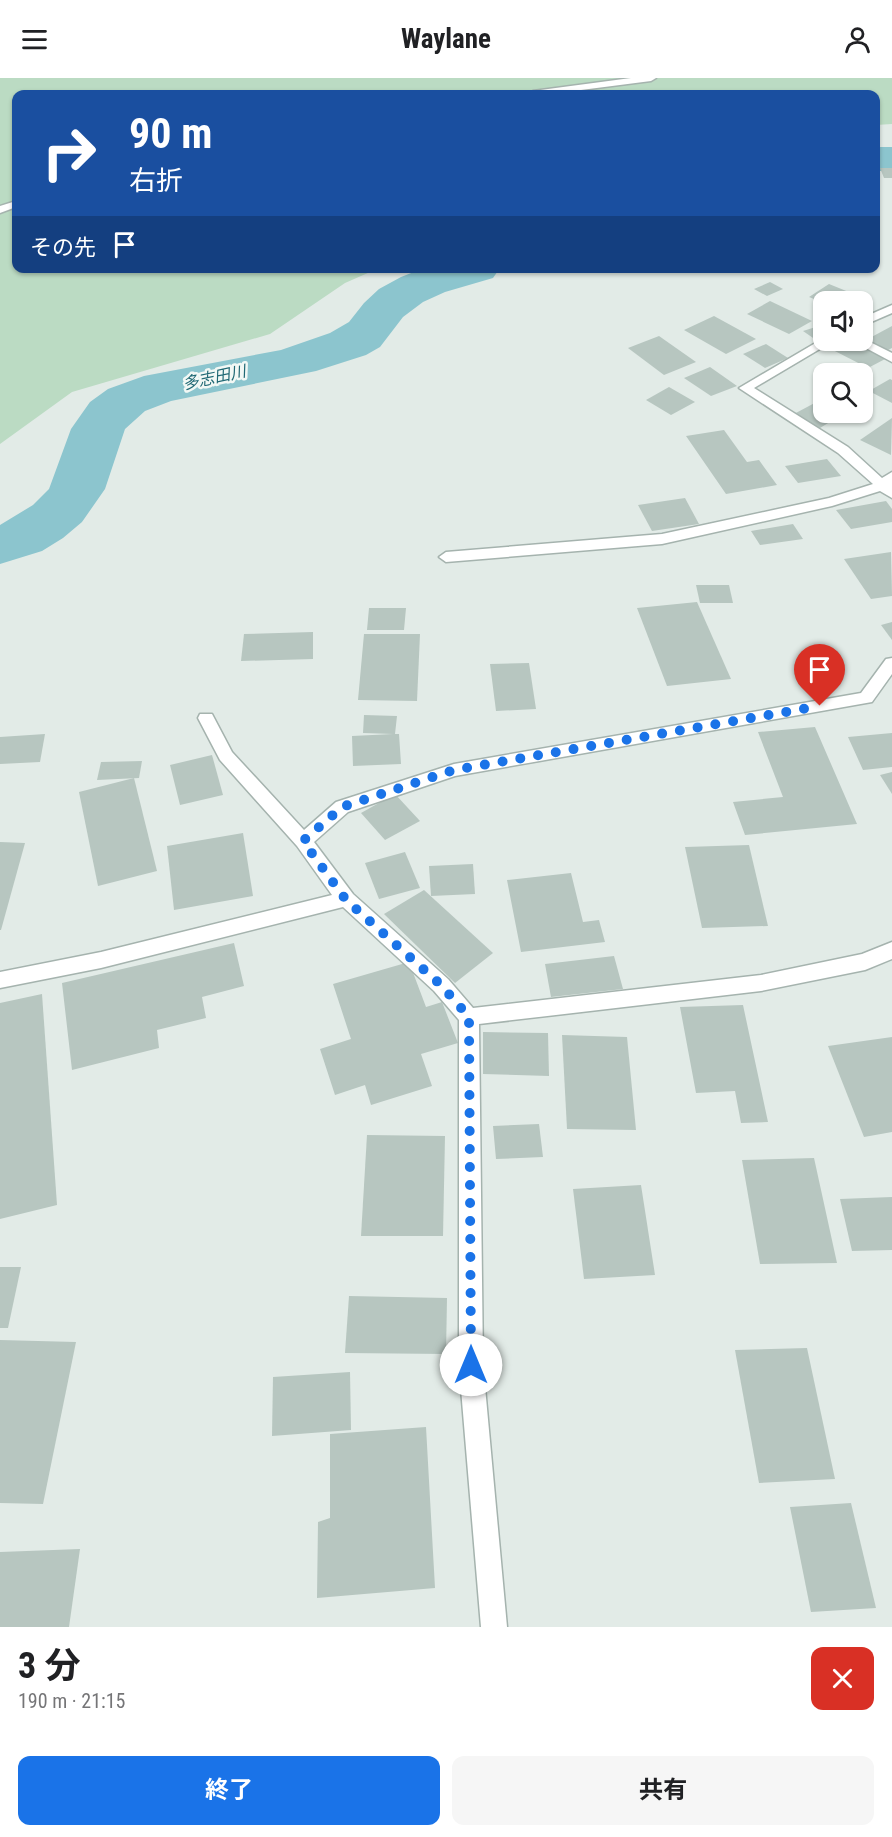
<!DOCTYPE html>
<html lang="ja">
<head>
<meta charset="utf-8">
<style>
  :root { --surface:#fff; --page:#f6f6f6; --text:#202124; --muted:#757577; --accent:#1a73e8 }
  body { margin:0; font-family:"Roboto Condensed","Noto Sans JP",sans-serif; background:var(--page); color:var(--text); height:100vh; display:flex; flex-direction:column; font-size:22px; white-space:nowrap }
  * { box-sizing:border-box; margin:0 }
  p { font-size:20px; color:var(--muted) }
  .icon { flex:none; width:33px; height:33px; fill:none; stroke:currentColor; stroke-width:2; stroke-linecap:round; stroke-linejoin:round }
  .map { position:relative; height:1549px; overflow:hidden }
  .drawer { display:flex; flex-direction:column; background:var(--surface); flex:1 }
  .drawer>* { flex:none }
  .guide { position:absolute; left:12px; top:12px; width:868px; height:183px; border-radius:12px; box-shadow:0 2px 4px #0004; background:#1a4fa0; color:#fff; overflow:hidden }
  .controls { position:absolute; left:813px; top:213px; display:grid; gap:12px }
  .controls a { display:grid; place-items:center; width:60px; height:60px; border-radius:12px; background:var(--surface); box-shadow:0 2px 4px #0004; font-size:30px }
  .pin { position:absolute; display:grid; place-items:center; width:51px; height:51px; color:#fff; margin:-62px -26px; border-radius:50% 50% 50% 0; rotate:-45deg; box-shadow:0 0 6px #0007 }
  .pin .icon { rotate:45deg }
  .me { position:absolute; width:66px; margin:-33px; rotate:0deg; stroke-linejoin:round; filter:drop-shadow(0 0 4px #0008) }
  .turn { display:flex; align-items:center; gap:21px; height:126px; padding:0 18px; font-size:27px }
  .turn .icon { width:78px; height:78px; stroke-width:2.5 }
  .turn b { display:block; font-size:42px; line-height:51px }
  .then { display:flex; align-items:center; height:57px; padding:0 18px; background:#0003; gap:12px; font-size:22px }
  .round { display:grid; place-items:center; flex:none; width:63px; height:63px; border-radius:12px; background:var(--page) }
  .overview { display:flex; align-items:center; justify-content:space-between; height:102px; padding:0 18px }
  h1 { font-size:36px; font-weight:700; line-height:45px }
  .action { display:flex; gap:12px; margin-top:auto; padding:12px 18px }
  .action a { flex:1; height:69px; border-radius:12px; background:var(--accent); color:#fff; font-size:24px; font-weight:700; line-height:69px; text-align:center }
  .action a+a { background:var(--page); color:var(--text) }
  header { display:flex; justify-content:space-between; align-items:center; height:78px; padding:0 18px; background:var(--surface); font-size:27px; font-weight:700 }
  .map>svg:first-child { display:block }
</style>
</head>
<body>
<header><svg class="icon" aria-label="menu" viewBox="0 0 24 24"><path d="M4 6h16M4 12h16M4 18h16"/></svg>Waylane<svg class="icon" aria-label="person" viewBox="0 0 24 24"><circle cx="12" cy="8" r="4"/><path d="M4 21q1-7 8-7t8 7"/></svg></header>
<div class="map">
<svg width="892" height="1549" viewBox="0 0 892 1549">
  <rect width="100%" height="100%" fill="#e2ebe7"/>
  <polygon fill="#bbdbc3" points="0,0 892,0 892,46 876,47 876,16 16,16 16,190 377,191 345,205 270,256 72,314 0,366"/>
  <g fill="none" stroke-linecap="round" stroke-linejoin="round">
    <g fill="#8cc5ce" fill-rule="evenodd">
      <rect x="876" y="69" width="16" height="24"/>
      <polygon points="424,190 500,190 493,200 445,214 423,224 403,239 380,269 366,277 316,293 171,323 145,333 125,351 105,411 82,444 63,460 42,473 0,486 0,447 33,427 49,411 71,351 90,324 108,311 144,298 281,272 330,255 349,244 364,225 379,211 401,199"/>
    </g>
  </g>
  <g fill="#b7c6c0">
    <polygon points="880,90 892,90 892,100 884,100"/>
    <polygon points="770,204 783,211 767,218 754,211"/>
    <polygon points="829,206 871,223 862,229 862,224 824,224 824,225 809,219"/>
    <polygon points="770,223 812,243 789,256 747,236"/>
    <polygon points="714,238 756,261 726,276 684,252"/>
    <polygon points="822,247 824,260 816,262 803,253"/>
    <polygon points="892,248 892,270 888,272 866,262"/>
    <polygon points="659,258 696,284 664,297 628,270"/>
    <polygon points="847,262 852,262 887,280 868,290 831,271"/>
    <polygon points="766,266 788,280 765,290 743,276"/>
    <polygon points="710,289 737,308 711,318 684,300"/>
    <polygon points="890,301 892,302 892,325 869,313"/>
    <polygon points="669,309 695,324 671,337 646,322"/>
    <polygon points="824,320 824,334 846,334 820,350 794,336"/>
    <polygon points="892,340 891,377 860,362"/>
    <polygon points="724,352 747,384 759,382 777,407 726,416 686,358"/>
    <polygon points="827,381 841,398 798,405 785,388"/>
    <polygon points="685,420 699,446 652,453 638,427"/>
    <polygon points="886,423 892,431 892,444 851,451 836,432"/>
    <polygon points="793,446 803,461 760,467 751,453"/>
    <polygon points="891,474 892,518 871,521 844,481"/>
    <polygon points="696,507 729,507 733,525 700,525"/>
    <polygon points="697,524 731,601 667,608 637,530"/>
    <polygon points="369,530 406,530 404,552 367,552"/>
    <polygon points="892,544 892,562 881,547"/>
    <polygon points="313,554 313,581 241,583 244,556"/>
    <polygon points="364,556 420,556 417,623 358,622"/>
    <polygon points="529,585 536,631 496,633 490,586"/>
    <polygon points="364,637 397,638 395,656 399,656 401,686 353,688 352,658 393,656 363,655"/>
    <polygon points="815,649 857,746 745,757 733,724 783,719 758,654"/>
    <polygon points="892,655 892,689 863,692 848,659"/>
    <polygon points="45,656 40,684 0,686 0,659"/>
    <polygon points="212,677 223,717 180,727 170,687"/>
    <polygon points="142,683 139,700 97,702 101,684"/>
    <polygon points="892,694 892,716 880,697"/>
    <polygon points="134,700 157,793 98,808 79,714"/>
    <polygon points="395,716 420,743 385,762 361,735"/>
    <polygon points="243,755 253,818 174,832 167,768"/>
    <polygon points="0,764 25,765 1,852 0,852"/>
    <polygon points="749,767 768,848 702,850 685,769"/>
    <polygon points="405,774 420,810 379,821 365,785"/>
    <polygon points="473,786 475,816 431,818 429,788"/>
    <polygon points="571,795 583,844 599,842 605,864 521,874 507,802"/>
    <polygon points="424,812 493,875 455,905 384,836"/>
    <polygon points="234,865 244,908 202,919 206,940 157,952 159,970 72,992 62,905"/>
    <polygon points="614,878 623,911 551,919 545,886"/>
    <polygon points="409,884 426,929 442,924 458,965 421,976 432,1008 371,1027 365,1007 335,1017 320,971 351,961 333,906"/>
    <polygon points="42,916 57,1127 0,1141 0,925"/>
    <polygon points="743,927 768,1044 741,1045 735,1013 696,1015 680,929"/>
    <polygon points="483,954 548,955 549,998 483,996"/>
    <polygon points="562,957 627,959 636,1052 567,1051"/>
    <polygon points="892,959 892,1054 864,1059 828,968"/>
    <polygon points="539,1046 543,1079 496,1081 493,1048"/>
    <polygon points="367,1057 445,1058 443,1158 361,1158"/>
    <polygon points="814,1080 837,1185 760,1186 742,1082"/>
    <polygon points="641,1107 655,1197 584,1201 573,1111"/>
    <polygon points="892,1119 892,1172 852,1173 840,1121"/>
    <polygon points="0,1189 21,1189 8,1250 0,1250"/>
    <polygon points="349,1218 447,1220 446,1276 345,1275"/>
    <polygon points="0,1262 76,1264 43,1426 0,1425"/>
    <polygon points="807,1270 835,1401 759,1405 735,1272"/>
    <polygon points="350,1294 351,1352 272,1358 273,1299"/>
    <polygon points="426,1349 435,1510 317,1520 318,1444 330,1440 330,1356"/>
    <polygon points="851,1425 876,1530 811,1534 790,1429"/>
    <polygon points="80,1471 69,1549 0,1549 0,1474"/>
  </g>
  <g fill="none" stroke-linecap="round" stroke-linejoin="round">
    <g stroke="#a5b3ae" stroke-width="3">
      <g id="minor">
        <polygon points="631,0 656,0 651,3 550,16 528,16 533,13"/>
        <polygon points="16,123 16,129 0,135 0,128"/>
        <polygon points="892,227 892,235 862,248 862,240"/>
        <polygon points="824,260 824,262 835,262 754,310 848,369 882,400 892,394 892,420 880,413 832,428 662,466 446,484 439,479 446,474 662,456 829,420 873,406 838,375 739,310"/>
        <polygon points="862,260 892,275 892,284 851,262 862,262"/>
        <polygon points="892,580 892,596 872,624 455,698 348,734 314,764 353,816 448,901 473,930 761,897 862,876 892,864 892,881 865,892 761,913 479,946 483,1287 507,1549 481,1549 459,1287 459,942 434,913 343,829 101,890 0,910 0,894 101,874 332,817 297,768 220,682 198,640 200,636 212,636 232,674 304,752 336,724 454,686 861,615 886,581"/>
      </g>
    </g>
    <use href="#minor" fill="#fff" fill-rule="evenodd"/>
  </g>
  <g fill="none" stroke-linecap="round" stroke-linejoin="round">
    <polyline stroke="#1a73e8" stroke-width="10" stroke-dasharray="0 18" points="471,1287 469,939 441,907 346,822 303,763 342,729 454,692 820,628"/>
  </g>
  <g text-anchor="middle" stroke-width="5" stroke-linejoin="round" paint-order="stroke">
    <g font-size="16" font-style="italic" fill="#1f6874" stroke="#f2f8f5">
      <text transform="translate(214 299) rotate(-12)" y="6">多志田川</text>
    </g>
  </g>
</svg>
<div class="controls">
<a><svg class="icon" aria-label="sound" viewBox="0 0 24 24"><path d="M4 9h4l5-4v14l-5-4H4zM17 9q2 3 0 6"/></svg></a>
<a><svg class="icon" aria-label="search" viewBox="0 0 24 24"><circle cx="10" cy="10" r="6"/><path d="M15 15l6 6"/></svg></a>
</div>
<div class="pin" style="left:820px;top:628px;background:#d93025"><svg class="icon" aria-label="arrive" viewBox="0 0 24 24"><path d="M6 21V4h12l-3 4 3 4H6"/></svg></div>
<svg class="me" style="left:471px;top:1287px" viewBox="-20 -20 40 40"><circle r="19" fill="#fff"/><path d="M0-13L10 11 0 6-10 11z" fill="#1a73e8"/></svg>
<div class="guide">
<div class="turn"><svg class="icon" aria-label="right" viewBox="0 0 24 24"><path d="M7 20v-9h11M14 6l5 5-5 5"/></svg><div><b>90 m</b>右折</div></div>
<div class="then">その先<svg class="icon" aria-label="arrive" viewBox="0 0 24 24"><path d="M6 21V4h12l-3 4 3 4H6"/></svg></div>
</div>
</div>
<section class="drawer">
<div class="overview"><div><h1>3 分</h1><p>190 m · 21:15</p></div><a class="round" style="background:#d93025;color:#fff"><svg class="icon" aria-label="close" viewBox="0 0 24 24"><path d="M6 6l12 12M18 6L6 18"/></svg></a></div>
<div class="action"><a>終了</a><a>共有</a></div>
</section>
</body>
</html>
